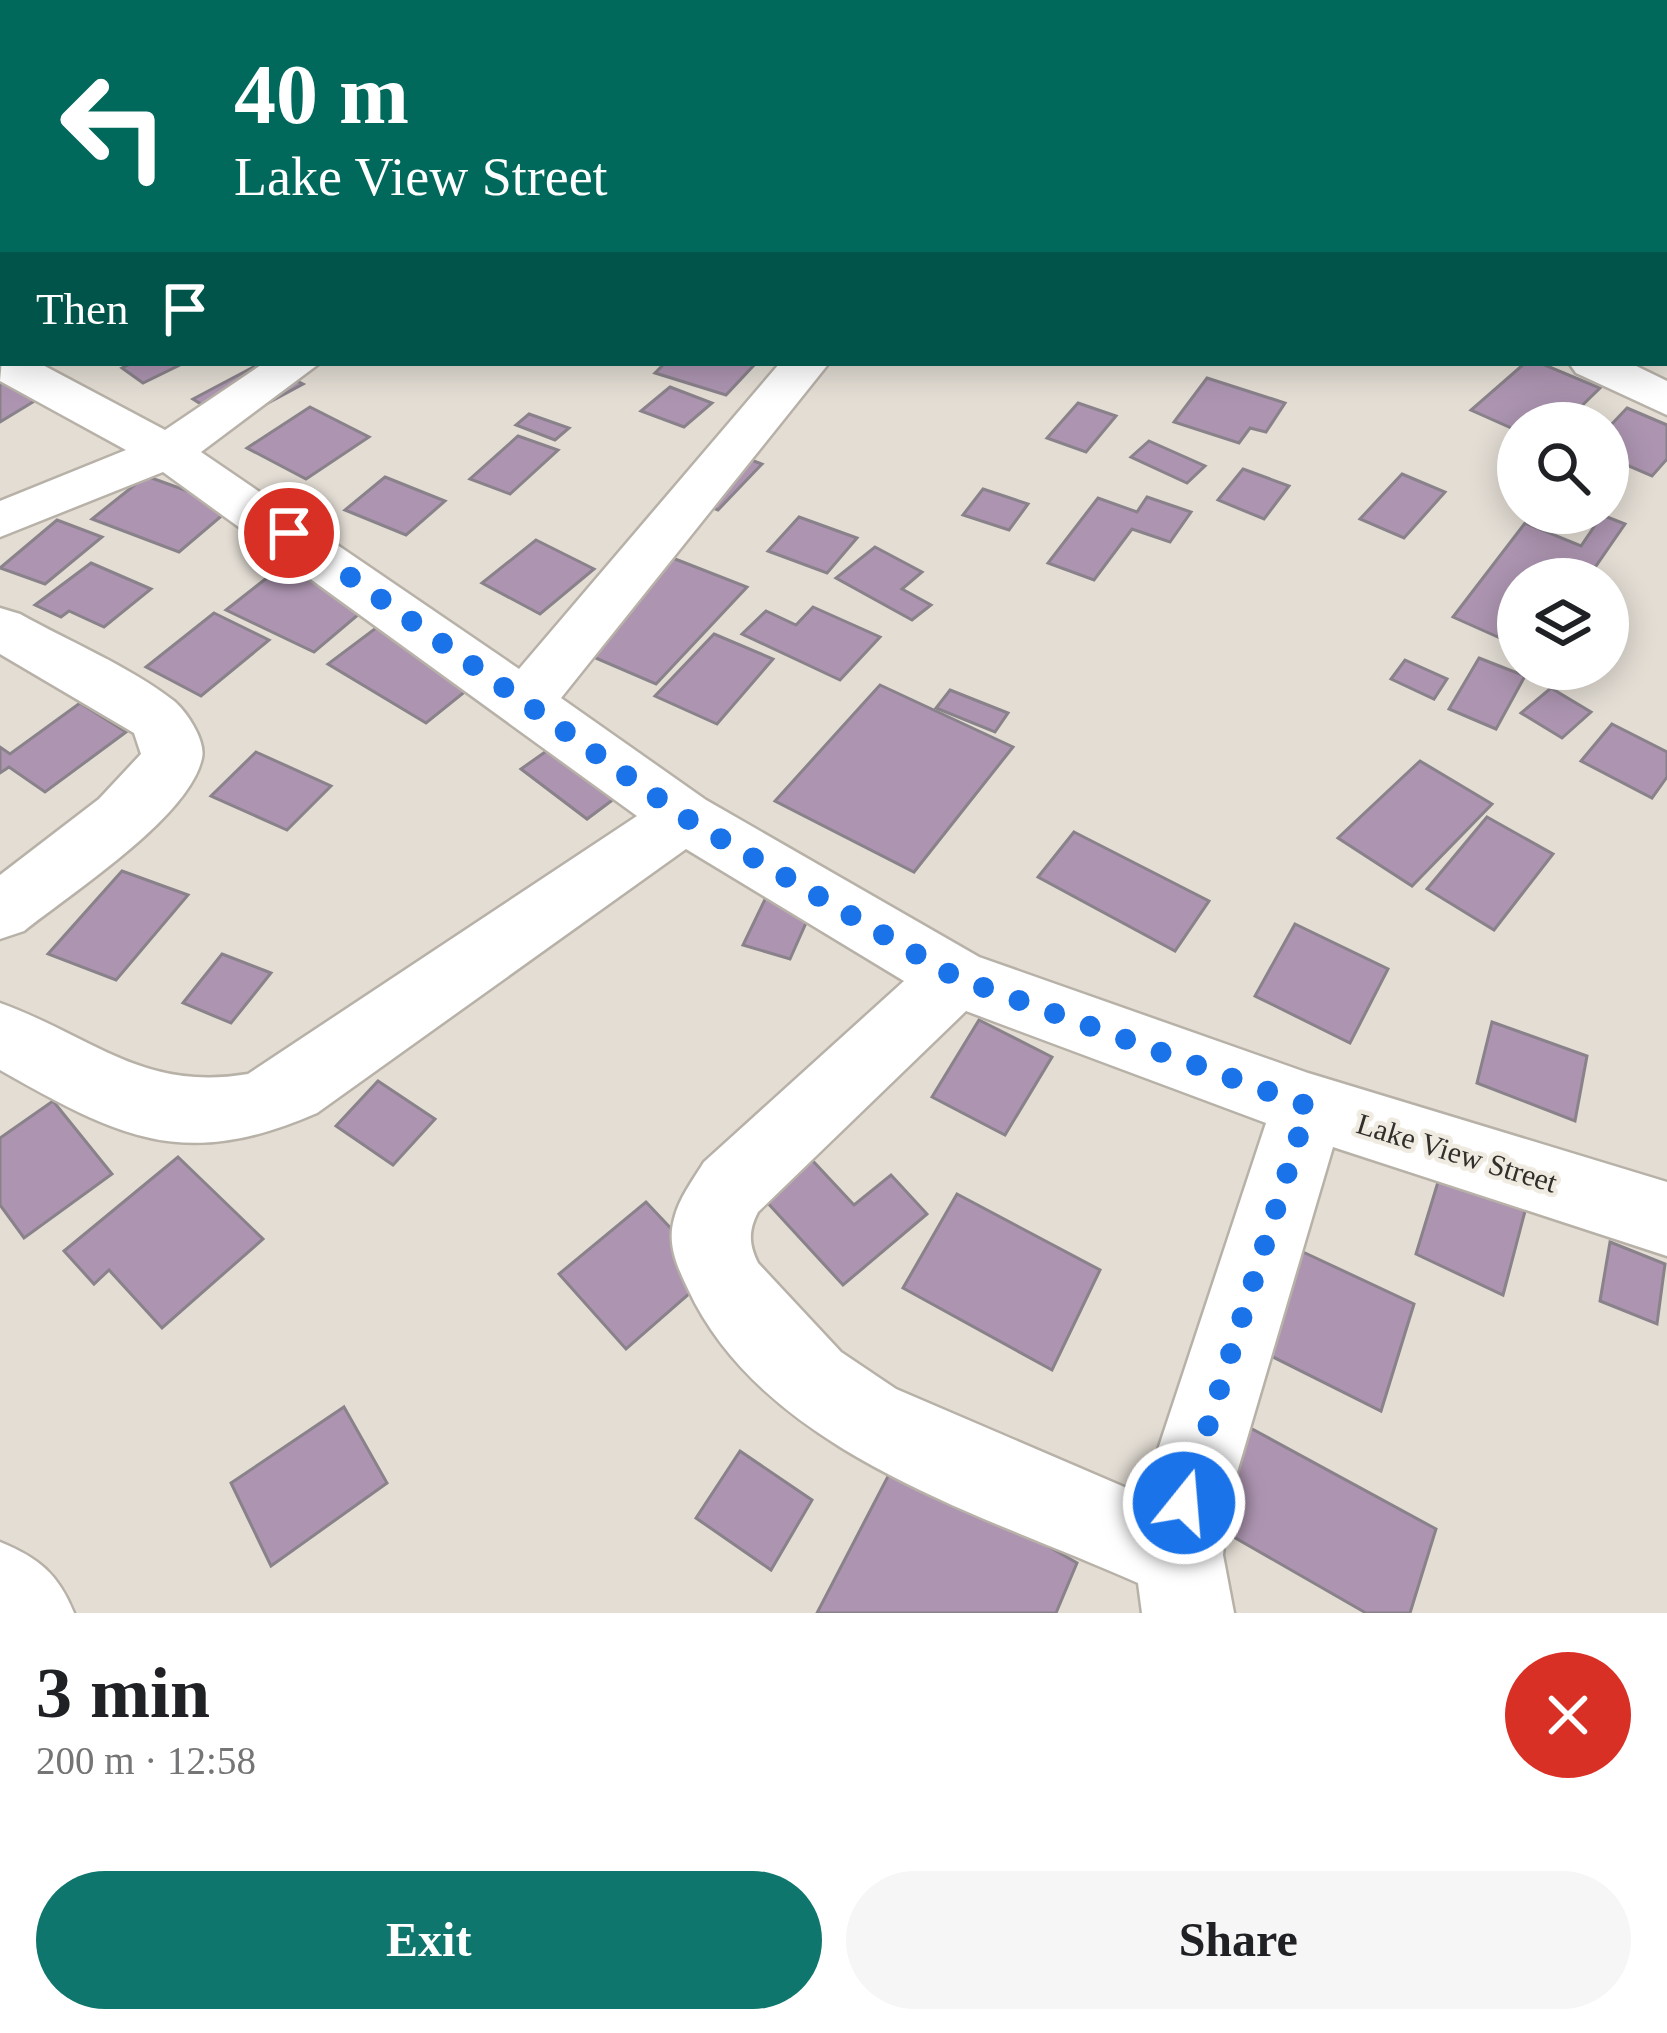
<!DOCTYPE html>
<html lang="en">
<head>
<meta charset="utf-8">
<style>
  :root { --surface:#fff; --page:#f6f6f6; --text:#202124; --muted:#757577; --accent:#0f766e }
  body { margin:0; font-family:"Times New Roman",serif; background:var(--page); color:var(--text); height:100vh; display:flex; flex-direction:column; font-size:45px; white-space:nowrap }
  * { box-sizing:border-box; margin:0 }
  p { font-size:39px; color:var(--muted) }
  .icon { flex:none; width:66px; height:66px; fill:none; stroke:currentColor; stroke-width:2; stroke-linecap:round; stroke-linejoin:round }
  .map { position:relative; height:1613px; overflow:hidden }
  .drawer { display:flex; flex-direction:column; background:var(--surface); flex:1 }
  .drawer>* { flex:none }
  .hud { position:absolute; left:0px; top:0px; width:1668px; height:366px; box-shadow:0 6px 30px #0003; background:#00695c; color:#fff; overflow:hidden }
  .controls { position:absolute; left:1497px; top:402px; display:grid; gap:24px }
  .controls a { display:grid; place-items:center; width:132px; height:132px; border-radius:50%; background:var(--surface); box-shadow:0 6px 30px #0003; font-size:60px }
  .pin { position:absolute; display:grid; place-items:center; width:102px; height:102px; color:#fff; margin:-51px; border:6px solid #fff; border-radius:50%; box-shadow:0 3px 12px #0007 }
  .me { position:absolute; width:132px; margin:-66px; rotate:17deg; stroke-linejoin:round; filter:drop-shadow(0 0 9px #0008) }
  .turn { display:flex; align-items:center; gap:42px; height:252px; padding:0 36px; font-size:54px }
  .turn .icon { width:156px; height:156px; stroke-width:2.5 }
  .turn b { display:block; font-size:84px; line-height:102px }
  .then { display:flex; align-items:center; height:114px; padding:0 36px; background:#0003; gap:24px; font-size:45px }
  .round { display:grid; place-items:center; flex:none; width:126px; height:126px; border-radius:63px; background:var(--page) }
  .head { display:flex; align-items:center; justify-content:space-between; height:204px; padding:0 36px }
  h1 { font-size:72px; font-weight:700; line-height:90px }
  .button { display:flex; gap:24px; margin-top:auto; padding:24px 36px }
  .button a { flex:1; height:138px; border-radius:72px; background:var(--accent); color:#fff; font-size:48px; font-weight:700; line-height:138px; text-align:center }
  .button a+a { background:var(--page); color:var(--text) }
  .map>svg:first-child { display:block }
</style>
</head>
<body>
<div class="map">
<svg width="1667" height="1613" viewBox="0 0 1667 1613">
  <rect width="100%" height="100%" fill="#e3ddd4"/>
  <g fill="#ad95b1" stroke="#89828a" stroke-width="3">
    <polygon points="132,363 184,363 143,383 122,368"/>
    <polygon points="261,363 303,384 231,423 193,399"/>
    <polygon points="665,363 756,363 726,395 655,373"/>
    <polygon points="1525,363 1540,363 1600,388 1564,423 1518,423 1518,431 1471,410"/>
    <polygon points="11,366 56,388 0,422 0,373"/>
    <polygon points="1207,378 1285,403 1266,432 1250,428 1239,443 1174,422"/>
    <polygon points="670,387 712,403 684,427 641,411"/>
    <polygon points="1078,403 1116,416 1086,452 1047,438"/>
    <polygon points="310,407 369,437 306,479 247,448"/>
    <polygon points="1627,408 1667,425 1667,459 1652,476 1608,457 1608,428"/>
    <polygon points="529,414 569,428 555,440 516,425"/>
    <polygon points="518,436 558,450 510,494 470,479"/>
    <polygon points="1149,441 1205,466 1187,483 1131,457"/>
    <polygon points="725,450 762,464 718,510 679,495"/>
    <polygon points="1243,469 1289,486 1264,519 1218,500"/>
    <polygon points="1402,474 1445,492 1404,538 1360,519"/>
    <polygon points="146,476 232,507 179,552 92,519"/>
    <polygon points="385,477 445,501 406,535 345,510"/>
    <polygon points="983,489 1028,504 1009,530 963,515"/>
    <polygon points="1147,497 1191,512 1170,542 1132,529 1094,580 1048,563 1098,498 1137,512"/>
    <polygon points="1602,515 1625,524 1587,579 1518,579 1518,646 1453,617 1525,523 1581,546"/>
    <polygon points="799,517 857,538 827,573 768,551"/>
    <polygon points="57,520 102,537 45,584 0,568"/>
    <polygon points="536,540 594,569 540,614 482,583"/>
    <polygon points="875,547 922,572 902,589 931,605 912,620 836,578"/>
    <polygon points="670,557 747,587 656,684 577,650"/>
    <polygon points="291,559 378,598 314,652 226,610"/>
    <polygon points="91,563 151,589 104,627 69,611 61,617 35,605"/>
    <polygon points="813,607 880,637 840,680 742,634 766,611 796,625"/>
    <polygon points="214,613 269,640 201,696 146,667"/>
    <polygon points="380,625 477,682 426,723 328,664"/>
    <polygon points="714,634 773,659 717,724 655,696"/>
    <polygon points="1479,658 1525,676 1496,729 1449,709"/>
    <polygon points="1405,660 1447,679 1434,699 1391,679"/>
    <polygon points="880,685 1013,747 914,872 775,801"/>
    <polygon points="1551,688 1591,712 1562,738 1521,713"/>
    <polygon points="950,690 1008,713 995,732 936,708"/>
    <polygon points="80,703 126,732 45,792 9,767 0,773 0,747 10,754"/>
    <polygon points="1612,724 1667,752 1667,777 1652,798 1581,761"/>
    <polygon points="572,733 638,781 587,819 521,769"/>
    <polygon points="256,752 331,786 287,830 211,796"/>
    <polygon points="1420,761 1492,804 1412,886 1338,838"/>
    <polygon points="1487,817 1553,854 1494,930 1427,889"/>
    <polygon points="1074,832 1209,901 1175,951 1038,877"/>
    <polygon points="122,871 188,895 116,980 48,954"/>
    <polygon points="769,891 814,905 790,959 743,945"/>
    <polygon points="1295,924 1388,969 1350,1043 1255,996"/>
    <polygon points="222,954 271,973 231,1023 183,1003"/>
    <polygon points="979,1020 1052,1057 1005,1135 932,1097"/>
    <polygon points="1492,1022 1587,1056 1575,1121 1477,1083"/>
    <polygon points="378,1081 435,1119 393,1165 336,1126"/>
    <polygon points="53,1101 112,1174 24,1238 0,1205 0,1138"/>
    <polygon points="178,1157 263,1239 162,1328 109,1270 94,1284 64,1251"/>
    <polygon points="1445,1159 1529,1196 1503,1295 1416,1254"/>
    <polygon points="812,1160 854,1205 891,1175 927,1214 843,1285 764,1199"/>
    <polygon points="957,1194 1100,1270 1052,1370 903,1288"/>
    <polygon points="646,1202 713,1273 626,1349 559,1274"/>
    <polygon points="1610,1242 1665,1264 1657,1324 1600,1301"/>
    <polygon points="1303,1252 1414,1304 1381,1411 1267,1354"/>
    <polygon points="344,1407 387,1483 271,1566 231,1483"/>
    <polygon points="1243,1424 1436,1529 1410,1613 1366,1613 1204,1520"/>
    <polygon points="740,1451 812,1500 771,1570 696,1518"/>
    <polygon points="897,1459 1077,1563 1056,1613 817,1613"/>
  </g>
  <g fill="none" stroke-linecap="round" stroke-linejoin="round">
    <g stroke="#b7b1a8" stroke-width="5">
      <g id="street">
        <polygon points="701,0 737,0 739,3 703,3"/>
        <polygon points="3,130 3,155 0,156 0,131"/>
        <polygon points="3,233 3,259 0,260 0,234"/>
        <path d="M 3,349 L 3,363 L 39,363 L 165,430 L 264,363 L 320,363 L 201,452 L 519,669 L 780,363 L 829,363 L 561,698 L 706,800 L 979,957 L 1308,1073 L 1667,1182 L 1667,1256 L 1333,1147 L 1228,1503 L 1223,1555 L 1234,1613 L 1142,1613 L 1138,1583 C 983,1514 764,1453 688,1289 C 677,1266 667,1244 674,1219 C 679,1198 693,1180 704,1162 L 904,981 L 686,849 L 317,1113 C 184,1171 120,1138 0,1070 L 0,1003 C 92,1036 142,1092 248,1074 L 637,816 L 163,472 L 0,537 L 0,501 L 126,450 L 0,381 ZM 966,1011 L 1266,1123 L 1143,1495 L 896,1389 L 841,1352 L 758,1263 C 749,1245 748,1231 758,1212 Z"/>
        <polygon points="1569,363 1630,363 1667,381 1667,415 1576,373"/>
        <path d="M 0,608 L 20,614 C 70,642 129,666 174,701 C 187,712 206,741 202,758 C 190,817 70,894 24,931 L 0,939 L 0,875 L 99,799 L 141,754 L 134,733 L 0,654 Z"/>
        <path d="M 0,1542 C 39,1558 58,1574 74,1613 L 0,1613 Z"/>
      </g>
    </g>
    <use href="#street" fill="#fff" fill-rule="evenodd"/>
  </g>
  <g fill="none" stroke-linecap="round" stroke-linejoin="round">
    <polyline stroke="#1a73e8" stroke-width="21" stroke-dasharray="0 37.8" points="289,533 684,817 955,977 1308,1106 1184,1503"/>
  </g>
  <g text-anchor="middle" stroke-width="9" stroke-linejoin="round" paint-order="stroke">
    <g font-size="30" fill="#312f2b" stroke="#f0ebe1">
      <text transform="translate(1457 1153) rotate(17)" y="10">Lake View Street</text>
    </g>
  </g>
</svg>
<div class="controls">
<a><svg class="icon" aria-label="search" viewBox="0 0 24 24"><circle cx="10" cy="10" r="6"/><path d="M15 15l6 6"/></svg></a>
<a><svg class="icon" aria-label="layers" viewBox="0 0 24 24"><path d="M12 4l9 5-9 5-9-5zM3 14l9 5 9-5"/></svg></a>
</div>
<div class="pin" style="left:289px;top:533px;background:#d93025"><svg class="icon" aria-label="arrive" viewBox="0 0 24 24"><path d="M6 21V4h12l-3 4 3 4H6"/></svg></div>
<svg class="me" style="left:1184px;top:1503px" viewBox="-20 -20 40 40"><circle r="17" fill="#1a73e8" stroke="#fff" stroke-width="3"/><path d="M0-11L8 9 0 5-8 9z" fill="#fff"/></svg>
<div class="hud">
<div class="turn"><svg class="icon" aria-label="left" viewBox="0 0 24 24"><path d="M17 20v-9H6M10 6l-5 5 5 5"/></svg><div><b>40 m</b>Lake View Street</div></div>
<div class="then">Then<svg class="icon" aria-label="arrive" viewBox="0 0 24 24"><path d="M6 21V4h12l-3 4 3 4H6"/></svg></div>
</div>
</div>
<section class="drawer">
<div class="head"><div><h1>3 min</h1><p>200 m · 12:58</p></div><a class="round" style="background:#d93025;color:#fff"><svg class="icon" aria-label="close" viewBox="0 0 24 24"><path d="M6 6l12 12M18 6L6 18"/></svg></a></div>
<div class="button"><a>Exit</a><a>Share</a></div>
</section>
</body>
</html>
